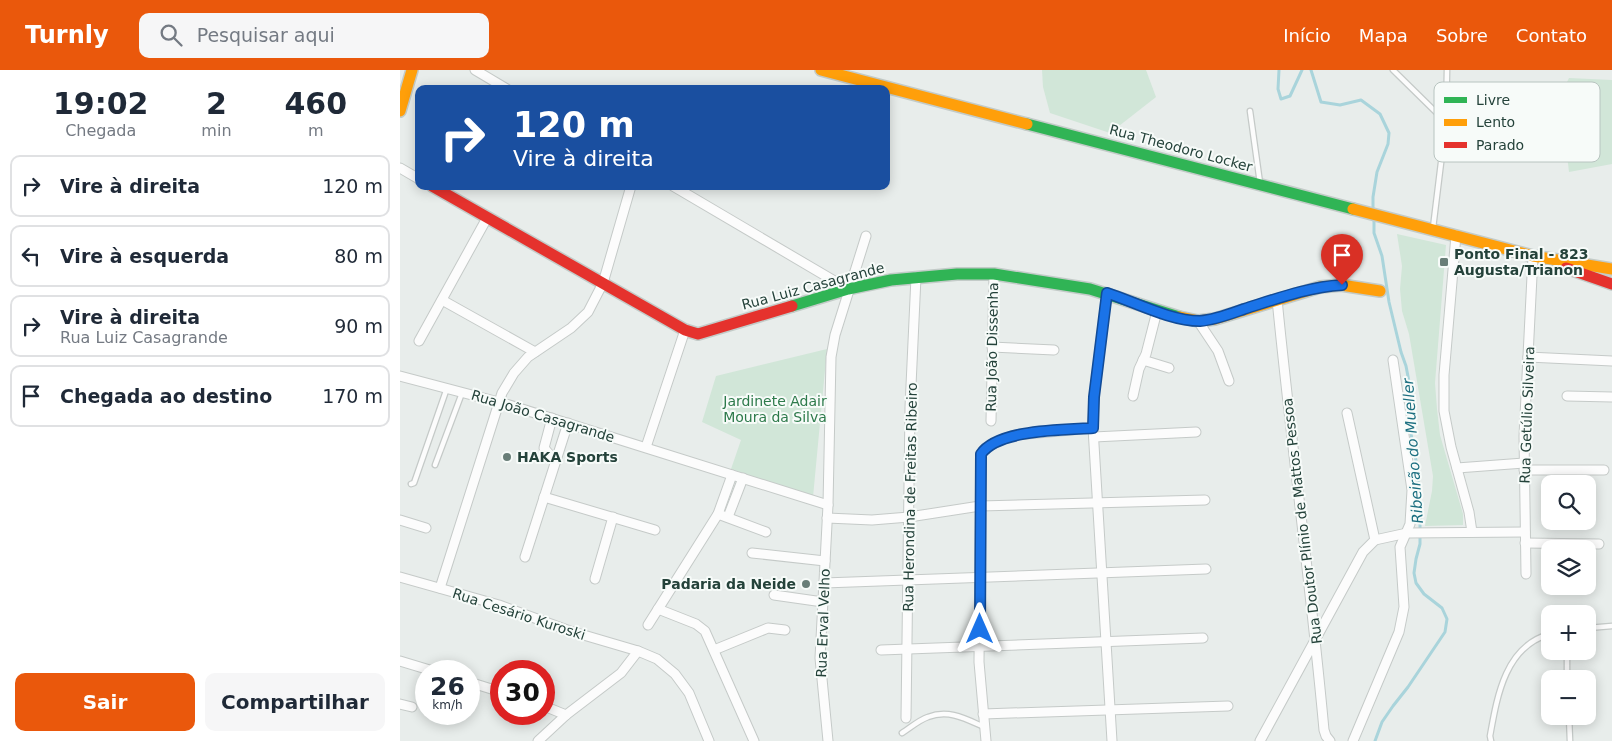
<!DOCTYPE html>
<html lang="pt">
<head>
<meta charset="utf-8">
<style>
  :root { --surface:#fff; --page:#f6f6f7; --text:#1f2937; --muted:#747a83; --line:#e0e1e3; --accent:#ea580c }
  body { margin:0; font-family:"DejaVu Sans",sans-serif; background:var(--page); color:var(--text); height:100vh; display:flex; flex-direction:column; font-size:19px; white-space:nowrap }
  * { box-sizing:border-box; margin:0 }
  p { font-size:16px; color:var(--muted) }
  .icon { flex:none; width:28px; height:28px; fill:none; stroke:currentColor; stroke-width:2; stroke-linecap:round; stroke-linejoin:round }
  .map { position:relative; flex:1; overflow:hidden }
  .panel { display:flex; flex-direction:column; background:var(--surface); width:400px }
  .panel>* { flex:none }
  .hud { position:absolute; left:15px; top:15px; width:475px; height:105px; border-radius:10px; box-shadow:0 2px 12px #0003; background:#1a4fa0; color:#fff; overflow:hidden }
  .tools { position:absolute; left:1141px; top:405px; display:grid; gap:10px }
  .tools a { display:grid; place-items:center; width:55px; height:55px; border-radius:10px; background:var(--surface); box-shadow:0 2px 12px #0003; font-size:25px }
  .speed { position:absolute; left:15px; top:590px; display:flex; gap:10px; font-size:25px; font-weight:700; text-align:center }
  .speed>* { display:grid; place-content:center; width:65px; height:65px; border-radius:50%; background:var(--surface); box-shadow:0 2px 12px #0003; line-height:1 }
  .speed small { font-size:12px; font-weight:400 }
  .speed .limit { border:8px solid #d22; background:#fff; color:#111 }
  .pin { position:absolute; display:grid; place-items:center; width:42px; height:42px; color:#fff; margin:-51px -21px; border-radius:50% 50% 50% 0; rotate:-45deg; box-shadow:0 0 5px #0007 }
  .pin .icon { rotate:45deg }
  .me { position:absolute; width:55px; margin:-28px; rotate:0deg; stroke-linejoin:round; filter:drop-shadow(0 0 4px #0008) }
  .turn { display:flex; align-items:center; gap:18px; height:105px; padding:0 15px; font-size:22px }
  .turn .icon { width:65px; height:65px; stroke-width:2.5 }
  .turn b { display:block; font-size:35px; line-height:42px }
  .eta { display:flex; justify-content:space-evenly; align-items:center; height:85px; text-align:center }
  .eta b { font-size:30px; font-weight:800; line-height:35px }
  .cta { display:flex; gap:10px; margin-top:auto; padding:10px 15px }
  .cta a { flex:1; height:58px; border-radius:10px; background:var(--accent); color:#fff; font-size:20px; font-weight:800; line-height:58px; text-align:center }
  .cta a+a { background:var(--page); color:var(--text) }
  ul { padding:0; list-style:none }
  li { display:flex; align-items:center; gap:15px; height:62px; margin:0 10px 8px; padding:0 5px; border:2px solid var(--line); border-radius:10px }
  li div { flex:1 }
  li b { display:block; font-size:19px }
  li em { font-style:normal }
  header { display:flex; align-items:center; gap:30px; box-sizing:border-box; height:70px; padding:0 25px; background:var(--accent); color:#fff }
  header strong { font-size:24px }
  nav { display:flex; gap:28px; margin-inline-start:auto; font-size:18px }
  .search { width:350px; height:45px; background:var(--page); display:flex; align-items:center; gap:12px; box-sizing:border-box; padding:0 18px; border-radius:10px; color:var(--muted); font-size:19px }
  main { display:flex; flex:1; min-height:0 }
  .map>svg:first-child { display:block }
</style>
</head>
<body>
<header>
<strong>Turnly</strong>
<div class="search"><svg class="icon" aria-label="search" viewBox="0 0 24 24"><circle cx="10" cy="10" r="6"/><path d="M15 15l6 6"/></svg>Pesquisar aqui</div>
<nav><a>Início</a><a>Mapa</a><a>Sobre</a><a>Contato</a></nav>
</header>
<main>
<section class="panel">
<div class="eta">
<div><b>19:02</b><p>Chegada</p></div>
<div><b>2</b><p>min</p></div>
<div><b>460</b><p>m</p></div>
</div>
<ul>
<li><svg class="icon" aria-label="right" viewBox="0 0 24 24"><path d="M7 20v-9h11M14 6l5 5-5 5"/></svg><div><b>Vire à direita</b></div><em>120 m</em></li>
<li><svg class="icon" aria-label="left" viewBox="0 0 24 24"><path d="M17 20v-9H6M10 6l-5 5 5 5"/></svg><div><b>Vire à esquerda</b></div><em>80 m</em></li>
<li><svg class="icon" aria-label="right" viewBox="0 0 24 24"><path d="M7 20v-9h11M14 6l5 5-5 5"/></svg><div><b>Vire à direita</b><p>Rua Luiz Casagrande</p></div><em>90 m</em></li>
<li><svg class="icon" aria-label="arrive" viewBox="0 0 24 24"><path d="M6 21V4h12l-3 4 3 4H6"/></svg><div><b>Chegada ao destino</b></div><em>170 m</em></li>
</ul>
<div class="cta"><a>Sair</a><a>Compartilhar</a></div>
</section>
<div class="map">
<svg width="1212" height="671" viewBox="0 0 1212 671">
  <rect width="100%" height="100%" fill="#e8edeb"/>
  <g fill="#d1e6d8">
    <polygon points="642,0 746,0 756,27 710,63 650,43 643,17"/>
    <polygon points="1169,8 1212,10 1212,94 1169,102 1160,26"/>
    <polygon points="997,164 1046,175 1035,313 1037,339 1040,365 1063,444 1063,455 1025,456 1032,421 1033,406 1009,264 1002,241 1000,219 1002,196"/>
    <polygon points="427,279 413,427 331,399 341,370 302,352 316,306"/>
  </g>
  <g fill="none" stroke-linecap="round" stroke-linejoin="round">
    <g stroke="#a9d4db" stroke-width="3">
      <polyline points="879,0 878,19 881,29 890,26 902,0"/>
      <polyline points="911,0 921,32 940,35 961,30 980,44 989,63 988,74 977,102 973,127 973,141"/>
      <polyline points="974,147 974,163 982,186 989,232 1001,282 1006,296 1010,317 1007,342 1017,396 1020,443 1020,474 1016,489 1014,503 1016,513 1024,524 1042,538 1047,549 1045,562 1008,617 993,636 982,652 975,671"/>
    </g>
    <g stroke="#c5cac8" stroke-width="7">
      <g id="lane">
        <polyline points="993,0 1046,52"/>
        <polyline points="850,41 860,113"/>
        <polyline points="1033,158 1046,52 1047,0"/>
        <polyline points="35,395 62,323"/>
        <polyline points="11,414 14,413 47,318"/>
        <polyline points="1188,558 1212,556"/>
        <polyline points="1167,581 1167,609"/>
        <polyline points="1169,646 1170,671"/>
        <path d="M 502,663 C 510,658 519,650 528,647 C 549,639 566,649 584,657"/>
        <path d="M 1091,671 L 1090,666 C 1097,627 1105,576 1150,564"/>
      </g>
    </g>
    <g stroke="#c5cac8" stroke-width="11">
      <g id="street">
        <polyline points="75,0 107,19"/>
        <polyline points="0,98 19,109"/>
        <polyline points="273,116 448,219"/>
        <polyline points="1056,165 1044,305 1044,341 1051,377 1069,442 1072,462"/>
        <polyline points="707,223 694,327 693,358 712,671"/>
        <path d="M 877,229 C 891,373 911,516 924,660 L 926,666 L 930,671"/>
        <polyline points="42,230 135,282"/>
        <polyline points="798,251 818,281 829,311"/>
        <polyline points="19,271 87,148"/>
        <polyline points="592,277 654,280"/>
        <polyline points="1128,287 1212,291"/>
        <polyline points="743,290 769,298"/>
        <polyline points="0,306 106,334 428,435"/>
        <polyline points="733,326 739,299 746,284 757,241"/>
        <polyline points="1167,326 1212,327"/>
        <polyline points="947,343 975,470"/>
        <polyline points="152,348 144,378 149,384 156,388"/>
        <polyline points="591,351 594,204"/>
        <polyline points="694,367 796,362"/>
        <polyline points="246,377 285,260"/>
        <polyline points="1057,398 1124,393"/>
        <polyline points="1124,400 1204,400"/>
        <polyline points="144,427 255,460"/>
        <polyline points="318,444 366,462"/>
        <polyline points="328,447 343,408"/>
        <polyline points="427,448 472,450 509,447 580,436 805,430"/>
        <polyline points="0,450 26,458"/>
        <polyline points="1125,473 1199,474"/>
        <polyline points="352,483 425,491"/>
        <polyline points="125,487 168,353"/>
        <polyline points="1126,504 1124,366 1133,186"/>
        <polyline points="0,507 99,535 170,561 238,581 257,589 275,604 289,623 309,671"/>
        <polyline points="195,509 213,447"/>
        <polyline points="424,513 806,499"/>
        <polyline points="40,518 102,323 114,303 128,287 171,258 188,242 203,213 231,116"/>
        <polyline points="374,525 423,532"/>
        <polyline points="258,539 296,554 305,561 354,671"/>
        <polyline points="248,555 318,444 332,405"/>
        <polyline points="314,580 368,558 385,560"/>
        <polyline points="481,580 803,568"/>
        <polyline points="0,591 33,601"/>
        <polyline points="69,612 101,622"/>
        <polyline points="0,634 12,637"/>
        <polyline points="144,636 166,645"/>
        <polyline points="583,644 828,636"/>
        <polyline points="506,648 510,337 516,207"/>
        <polyline points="138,671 166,645 221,603 238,581"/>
        <polyline points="428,671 420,588 428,435 431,287 435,265 466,166"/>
        <path d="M 586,671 L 579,592 L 581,384 C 588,374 603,369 615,365 L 693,358"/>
        <polyline points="860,671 963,482 975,470 1007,463 1125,462"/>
        <polyline points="953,671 999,562 1004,537 1000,477 1010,454 1012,420 993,290"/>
      </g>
    </g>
    <g stroke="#c3cbc8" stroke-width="14">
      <g id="fast">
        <polyline points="627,54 953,139"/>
        <polyline points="392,236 448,219 491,210 557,204 594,204 690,219 779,247"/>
      </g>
    </g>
    <g stroke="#c3cbc8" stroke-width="14">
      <g id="slow">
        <polyline points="421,0 627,54"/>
        <polyline points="0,41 12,0"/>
        <polyline points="953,139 1133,186 1212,199"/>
        <polyline points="779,247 798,251 815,249 920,217 941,215 980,221"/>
      </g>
    </g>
    <g stroke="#c3cbc8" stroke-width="14">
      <g id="jam">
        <polyline points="32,116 285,260 298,264 392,236"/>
        <polyline points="1166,198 1212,214"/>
      </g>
    </g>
    <use href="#lane" stroke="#fcfcfc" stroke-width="4.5"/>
    <use href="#street" stroke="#fcfcfc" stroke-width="9"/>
    <use href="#fast" stroke="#30b455" stroke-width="11"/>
    <use href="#slow" stroke="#ff9f0a" stroke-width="11"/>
    <use href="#jam" stroke="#e5322d" stroke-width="11"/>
  </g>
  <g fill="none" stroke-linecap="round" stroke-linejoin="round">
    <g stroke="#114b97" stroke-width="12">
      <path id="route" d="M 580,559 L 581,384 C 598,359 665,360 693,358 L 694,327 L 707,223 C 735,232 770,251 800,251 C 815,250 830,244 844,239 C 876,229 908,217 942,215"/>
    </g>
    <use href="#route" stroke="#1a73e8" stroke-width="9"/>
  </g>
  <g fill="#697e78" stroke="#f7fbf9" stroke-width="2">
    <rect x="1039" y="187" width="10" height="10" rx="2.5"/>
    <circle cx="107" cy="387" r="5"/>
    <circle cx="406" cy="514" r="5"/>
  </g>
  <g text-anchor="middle" stroke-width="4" stroke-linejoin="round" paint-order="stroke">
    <g font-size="14" fill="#24423a" stroke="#f7fbf9">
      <text transform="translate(781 78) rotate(15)" y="5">Rua Theodoro Locker</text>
      <text transform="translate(413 216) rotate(-15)" y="5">Rua Luiz Casagrande</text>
      <text transform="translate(592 277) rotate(-89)" y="5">Rua João Dissenha</text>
      <text transform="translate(1127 345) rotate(-88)" y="5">Rua Getúlio Silveira</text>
      <text transform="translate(143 346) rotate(17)" y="5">Rua João Casagrande</text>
      <text transform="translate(510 427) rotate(-89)" y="5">Rua Herondina de Freitas Ribeiro</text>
      <text transform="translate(902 451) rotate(-97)" y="5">Rua Doutor Plínio de Mattos Pessoa</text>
      <text transform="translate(119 544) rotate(18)" y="5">Rua Cesário Kuroski</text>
      <text transform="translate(423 553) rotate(-88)" y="5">Rua Erval Velho</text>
    </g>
    <g font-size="14" font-weight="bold" fill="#24423a" stroke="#f7fbf9" text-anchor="start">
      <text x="1054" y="189">Ponto Final - 823<tspan x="1054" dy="16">Augusta/Trianon</tspan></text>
      <text x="117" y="392">HAKA Sports</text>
      <text x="396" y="519" text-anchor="end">Padaria da Neide</text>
    </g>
    <g font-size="14" fill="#2d7a4b" stroke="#f7fbf9">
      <text x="375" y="336">Jardinete Adair<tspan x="375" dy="16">Moura da Silva</tspan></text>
    </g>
    <g font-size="15" font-style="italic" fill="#1c6f80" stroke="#f7fbf9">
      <text transform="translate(1013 381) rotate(-94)" y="5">Ribeirão do Mueller</text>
    </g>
  </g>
  <rect x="1034" y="12" width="166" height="80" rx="8" fill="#f7fbf9" stroke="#b8c4c0" stroke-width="1"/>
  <rect x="1044" y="27" width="23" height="6" fill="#30b455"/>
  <rect x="1044" y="49" width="23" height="7" fill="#ff9f0a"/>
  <rect x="1044" y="72" width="23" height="6" fill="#e5322d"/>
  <g font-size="14" fill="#24423a">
    <text x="1076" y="35">Livre</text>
    <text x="1076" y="57">Lento</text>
    <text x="1076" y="80">Parado</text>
  </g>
</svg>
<div class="tools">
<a><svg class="icon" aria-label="search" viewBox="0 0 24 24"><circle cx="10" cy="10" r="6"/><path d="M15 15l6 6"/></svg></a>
<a><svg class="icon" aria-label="layers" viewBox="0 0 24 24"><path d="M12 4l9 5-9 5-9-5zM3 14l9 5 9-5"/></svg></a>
<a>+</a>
<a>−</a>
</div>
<div class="speed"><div>26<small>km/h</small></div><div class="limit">30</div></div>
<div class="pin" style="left:942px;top:215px;background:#d93025"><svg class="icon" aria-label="arrive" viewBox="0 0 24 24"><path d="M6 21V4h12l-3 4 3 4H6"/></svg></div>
<svg class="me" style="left:580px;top:559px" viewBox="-20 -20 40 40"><path d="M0-17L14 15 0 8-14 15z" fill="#1a73e8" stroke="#fff" stroke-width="4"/></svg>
<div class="hud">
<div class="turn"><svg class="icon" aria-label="right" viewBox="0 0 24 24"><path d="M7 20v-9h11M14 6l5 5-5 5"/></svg><div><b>120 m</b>Vire à direita</div></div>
</div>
</div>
</main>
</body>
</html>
